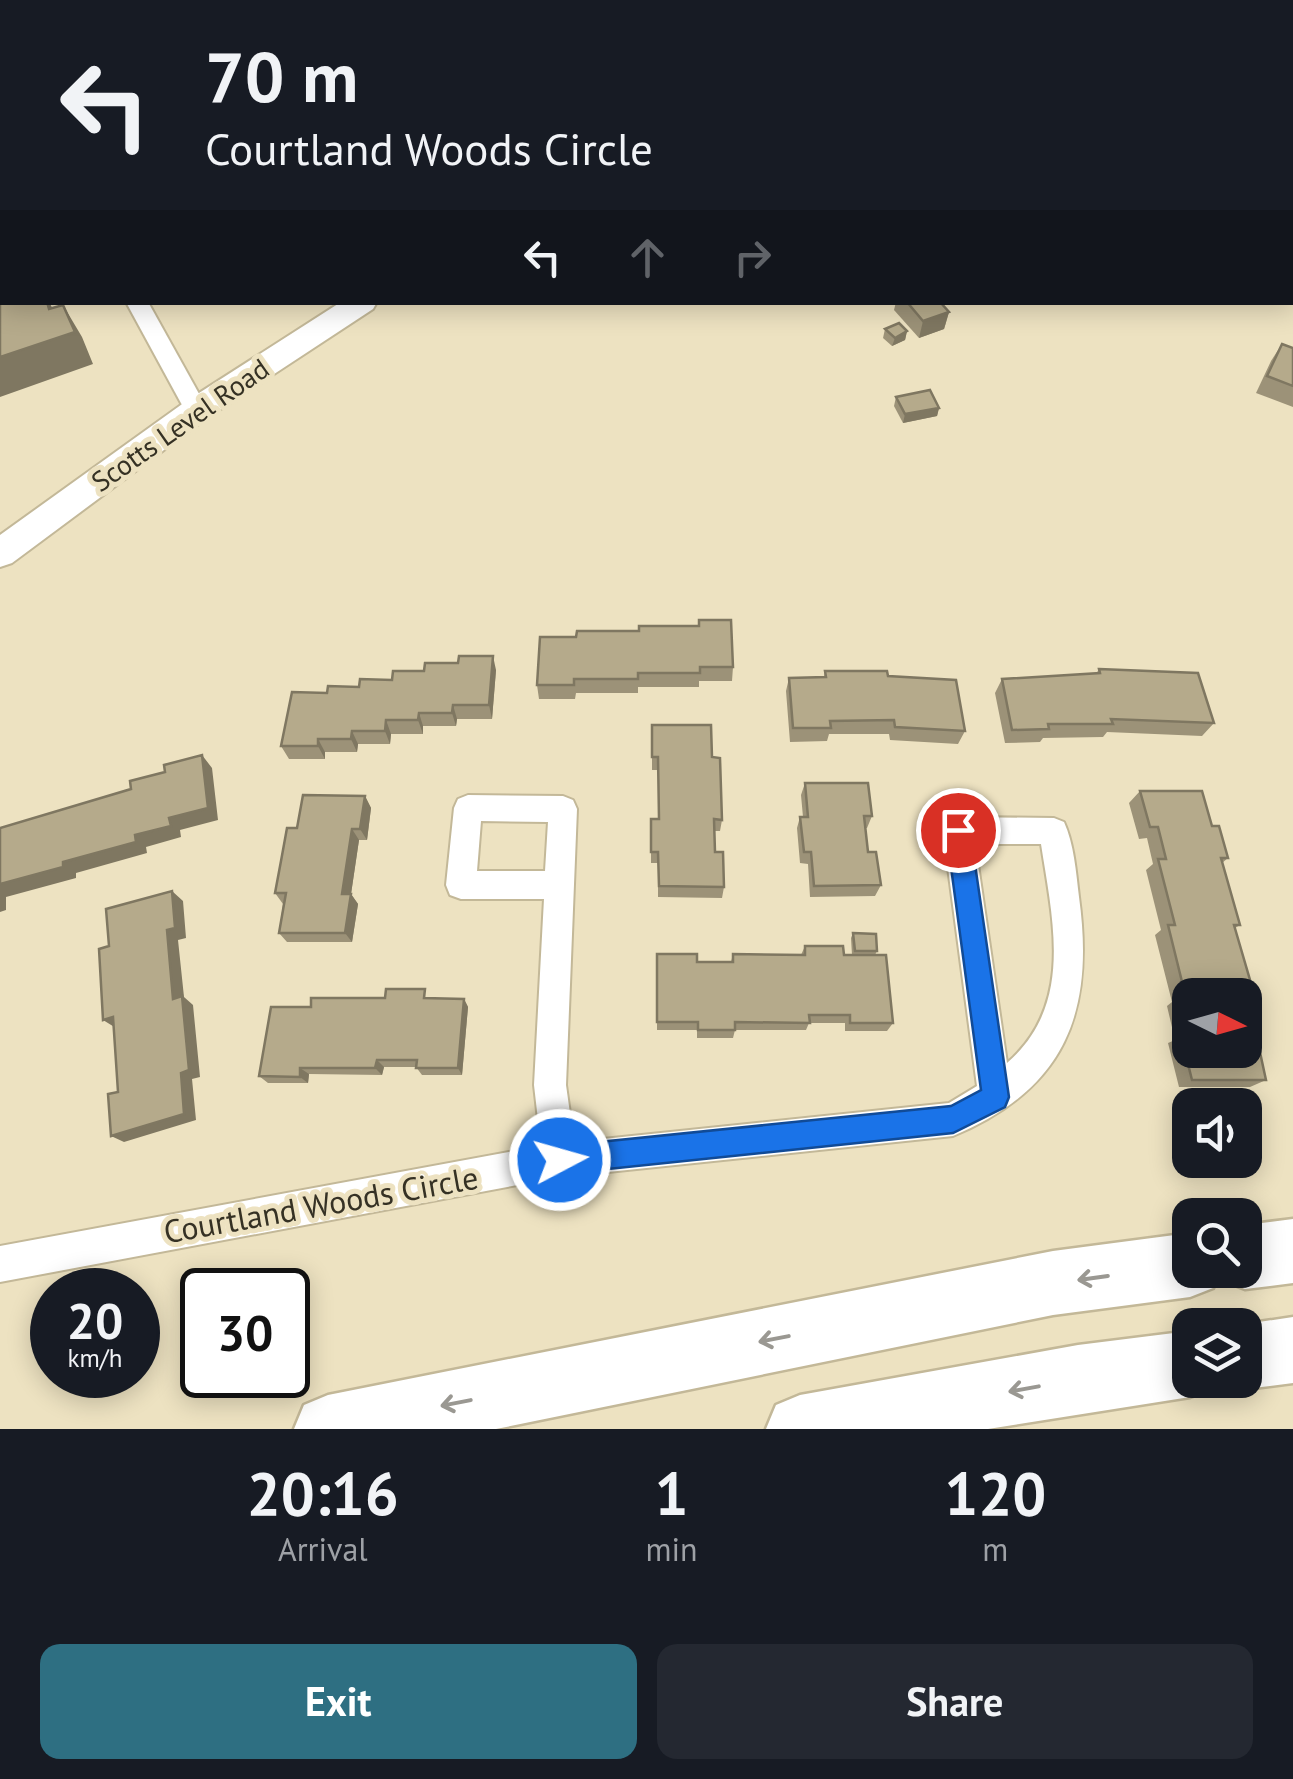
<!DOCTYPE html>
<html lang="en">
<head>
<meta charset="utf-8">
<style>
  :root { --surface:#171b24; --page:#242831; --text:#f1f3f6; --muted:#9ea1a6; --accent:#2e6f82 }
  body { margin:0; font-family:"PT Sans",sans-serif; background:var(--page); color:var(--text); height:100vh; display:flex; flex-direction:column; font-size:38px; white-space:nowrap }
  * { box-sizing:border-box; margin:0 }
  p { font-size:32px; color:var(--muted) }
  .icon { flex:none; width:55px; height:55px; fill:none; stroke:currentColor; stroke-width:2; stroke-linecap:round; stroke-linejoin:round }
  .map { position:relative; height:1429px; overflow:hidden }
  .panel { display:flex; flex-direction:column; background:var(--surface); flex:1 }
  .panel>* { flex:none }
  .hud { position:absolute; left:0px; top:0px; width:1295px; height:305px; box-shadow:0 5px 25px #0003; background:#171b24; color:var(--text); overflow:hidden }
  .needle { width:65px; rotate:95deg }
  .controls { position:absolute; left:1172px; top:978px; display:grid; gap:20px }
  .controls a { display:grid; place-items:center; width:90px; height:90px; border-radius:20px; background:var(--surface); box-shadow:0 5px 25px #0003; font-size:50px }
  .speed { position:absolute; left:30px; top:1268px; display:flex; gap:20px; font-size:50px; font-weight:700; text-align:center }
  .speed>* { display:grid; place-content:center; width:130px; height:130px; border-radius:50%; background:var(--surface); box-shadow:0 5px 25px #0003; line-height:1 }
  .speed small { font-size:25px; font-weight:400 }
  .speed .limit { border:5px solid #111; border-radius:15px; background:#fff; color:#111 }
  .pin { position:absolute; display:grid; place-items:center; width:85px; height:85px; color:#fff; margin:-42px; border:5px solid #fff; border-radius:50%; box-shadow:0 2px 10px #0007 }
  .me { position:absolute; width:110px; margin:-55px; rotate:84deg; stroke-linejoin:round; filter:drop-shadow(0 0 8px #0008) }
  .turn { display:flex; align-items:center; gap:35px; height:210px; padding:0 40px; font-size:45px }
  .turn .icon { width:130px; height:130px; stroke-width:2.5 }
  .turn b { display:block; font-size:70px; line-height:85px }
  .lanes { display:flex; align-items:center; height:95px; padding:0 40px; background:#0003; justify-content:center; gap:50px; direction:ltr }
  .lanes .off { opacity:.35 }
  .eta { display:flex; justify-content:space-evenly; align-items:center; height:170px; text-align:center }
  .eta b { font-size:60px; font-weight:600; line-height:70px }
  .cta { display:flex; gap:20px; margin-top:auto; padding:20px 40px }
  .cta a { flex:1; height:115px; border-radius:20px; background:var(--accent); color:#fff; font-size:40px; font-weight:600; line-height:115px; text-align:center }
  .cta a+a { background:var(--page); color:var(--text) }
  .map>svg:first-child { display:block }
</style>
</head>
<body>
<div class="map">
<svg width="1293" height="1429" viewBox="0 0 1293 1429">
  <rect width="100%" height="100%" fill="#ede2c1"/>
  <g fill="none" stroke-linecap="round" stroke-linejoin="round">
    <g stroke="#c3b898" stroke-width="5">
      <polygon id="lane" points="1102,0 1110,0 1109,2 1101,2"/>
    </g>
    <g stroke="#c3b898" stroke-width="4">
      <g id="street">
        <polygon points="339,0 357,0 359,2 341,2"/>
        <polygon points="478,0 496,0 498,2 480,2"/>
        <rect x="0" y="56" width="2" height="15"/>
        <polygon points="126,302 148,302 208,410 204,416 188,416"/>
        <path d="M 468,795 L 563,796 L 573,800 L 577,809 L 566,1085 L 574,1142 L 949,1103 L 977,1086 L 943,830 L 948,821 L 958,817 L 1054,818 L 1064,822 C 1074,844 1076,872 1079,897 C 1095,1013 1065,1089 953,1136 L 560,1177 L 0,1282 L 0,1246 L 541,1146 L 534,1085 L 544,899 L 461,899 L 450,895 L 446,885 L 454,808 L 458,799 ZM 481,821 L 548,822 L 545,871 L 477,871 ZM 975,844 L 1041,844 C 1053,922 1074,1005 1007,1063 Z"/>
      </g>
    </g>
    <g stroke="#c3b898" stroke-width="4">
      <g id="secondary">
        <polygon points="1152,0 1178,0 1180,2 1154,2"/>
        <polygon points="1292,74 1293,74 1293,90 1292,89"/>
        <polygon points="341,302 377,302 373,309 207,418 12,563 0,567 0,535 185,402"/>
      </g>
    </g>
    <g stroke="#c3b898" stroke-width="5">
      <g id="highway">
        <polygon points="1293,1219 1293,1283 1245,1289 1222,1280 1219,1272 1213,1288 1190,1297 1053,1315 496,1429 294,1429 304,1405 328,1395 1053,1251 1190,1233 1190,1270 1245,1270 1245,1225"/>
        <polygon points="1293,1317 1293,1383 1245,1389 1222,1380 1245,1380 1245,1325 1239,1325"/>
        <polygon points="1190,1331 1190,1380 1217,1380 1214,1388 1190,1397 988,1429 766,1429 776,1405 800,1395 1078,1345"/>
      </g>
    </g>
    <use href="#lane" fill="#fff" fill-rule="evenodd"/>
    <use href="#street" fill="#fff" fill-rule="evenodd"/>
    <use href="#secondary" fill="#fff" fill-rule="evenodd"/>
    <use href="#highway" fill="#fff" fill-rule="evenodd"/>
  </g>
  <g fill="#9c9278">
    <polygon points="598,0 661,0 661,2 599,2"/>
    <polygon points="944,0 982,0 977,2 949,2"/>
    <polygon points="1235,0 1280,0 1273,2 1238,2"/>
    <polygon points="896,302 940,302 949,312 944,329 919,338 894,310"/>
    <polygon points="885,329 907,331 905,340 892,346 883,338"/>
    <polygon points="1282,344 1293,348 1293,407 1256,393 1271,361"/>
    <polygon points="896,397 939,408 937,416 903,423 894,406"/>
    <polygon points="540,637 733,667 732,681 699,681 699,687 638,687 638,693 576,693 575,699 539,699 537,685"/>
    <polygon points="1099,669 1214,723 1202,736 1107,732 1103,737 1043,738 1040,742 1005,743 995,693 1002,679 1096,674"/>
    <polygon points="496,670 492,719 457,719 456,726 423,726 423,734 391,734 390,744 358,744 357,752 325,752 325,759 289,759 281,746 327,693 392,680 424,671"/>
    <polygon points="825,671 888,676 965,731 958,744 890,740 889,734 829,734 827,741 790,742 786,691 789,678 824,677"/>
    <polygon points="652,725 712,757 722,820 720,831 714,831 715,852 724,887 722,898 658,897 658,863 651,863 651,819 658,819 658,770 652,770"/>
    <polygon points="805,783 872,816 867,828 865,828 868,852 881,885 875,896 810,897 808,864 800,863 797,828 800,817 803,817 801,795"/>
    <polygon points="1140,791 1212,826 1228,858 1222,863 1240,925 1235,928 1255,997 1248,1001 1266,1080 1250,1087 1179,1087 1168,1043 1175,1040 1167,1006 1172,1002 1155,935 1161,930 1146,870 1153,864 1147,838 1139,839 1129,803"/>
    <polygon points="365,796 371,808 367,840 359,840 351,894 358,904 352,942 287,942 279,933 283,904 275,893"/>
    <polygon points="853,933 877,951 875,955 893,1023 887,1031 845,1031 845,1023 809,1023 806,1030 735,1030 733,1038 697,1038 697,1030 657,1030 657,954 697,962 731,962 733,954 801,955 805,946 844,955 852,955 851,938"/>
    <polygon points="430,998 464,999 468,1007 462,1075 422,1075 416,1067 384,1067 382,1075 309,1074 308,1083 268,1083 259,1076 311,1007"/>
  </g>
  <g fill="#7f7761">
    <rect x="612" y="0" width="49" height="2"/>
    <polygon points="966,0 982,0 977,2 965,2"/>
    <polygon points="1254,0 1280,0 1273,2 1253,2"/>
    <polygon points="47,302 49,302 61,324 63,305 82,337 93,364 0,397 0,357"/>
    <polygon points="949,312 944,329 919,338 923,321"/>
    <polygon points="907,331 905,340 892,346 895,338"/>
    <polygon points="939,408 937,416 903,423 905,414"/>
    <polygon points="493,656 496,670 492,719 489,705"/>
    <polygon points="453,705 457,719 456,726 452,713"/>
    <polygon points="419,713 423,726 423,734 418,720"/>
    <polygon points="386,720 391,734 390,744 385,731"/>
    <polygon points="352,731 358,744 357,752 351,739"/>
    <polygon points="318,739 325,752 325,759 318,746"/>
    <polygon points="202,755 212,768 218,820 180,830 181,837 146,847 147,853 76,873 76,878 6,897 6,910 0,912 0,884 135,835 169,818"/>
    <polygon points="365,796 371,808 367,840 360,829"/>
    <polygon points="352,829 359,840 351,894 358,904 352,942 345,933 342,894"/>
    <polygon points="172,891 183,901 186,938 178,940 184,997 193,1005 200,1077 192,1079 196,1120 124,1142 111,1136 173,999 167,930"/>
    <polygon points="464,999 468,1007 462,1075 458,1068"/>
    <polygon points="113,1017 116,1028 103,1020"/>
    <polygon points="377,1060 384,1067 382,1075 375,1068"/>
    <polygon points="300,1068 309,1074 308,1083 300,1077"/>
  </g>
  <g fill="#b5aa8b" stroke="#7f7761" stroke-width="2.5" fill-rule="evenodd">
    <polygon points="6,302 47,302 49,309 63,305 75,332 0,357 0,304"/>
    <polygon points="907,302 940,302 949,312 923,321"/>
    <polygon points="899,323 907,331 895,338 885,329"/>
    <polygon points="1282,344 1293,348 1293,386 1267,376"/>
    <polygon points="930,390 939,408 905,414 896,397"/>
    <polygon points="699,620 731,620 733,667 700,667 700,673 638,673 638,679 574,679 574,685 537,685 540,637 576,637 577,631 639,631 639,626 699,626"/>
    <polygon points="459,656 493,656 489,705 453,705 452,713 419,713 418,720 386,720 385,731 352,731 351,739 318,739 318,746 281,746 292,692 327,693 328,686 359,687 360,679 392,680 393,671 424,671 425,663 458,663"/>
    <polygon points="1099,669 1198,673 1214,723 1111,719 1113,724 1048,724 1049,729 1012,730 1002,679 1100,673"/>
    <polygon points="825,671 887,671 888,676 956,680 965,731 895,727 894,720 830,721 831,728 793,728 789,678 826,677"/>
    <polygon points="652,725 711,725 712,757 720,758 722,820 714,819 715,852 723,852 724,887 659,886 658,852 651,852 651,819 659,819 658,757 652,757"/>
    <polygon points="202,755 208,808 169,818 171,826 135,835 136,842 63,862 63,867 0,884 0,828 131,789 130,781 165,772 164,765"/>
    <polygon points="805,783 868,783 872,816 864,816 868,852 876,852 881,885 814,886 811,852 804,852 800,817 808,817"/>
    <path d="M 1140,791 L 1202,791 L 1212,826 L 1219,826 L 1228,858 L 1221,858 L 1240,925 L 1234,925 L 1255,997 L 1248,997 L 1266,1080 L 1192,1080 L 1181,1036 L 1189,1036 L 1179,998 L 1186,998 L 1168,925 L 1175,925 L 1158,859 L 1166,859 L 1158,827 L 1150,827 ZM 1190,995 L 1245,995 L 1245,1050 L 1190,1050 Z"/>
    <polygon points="303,795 365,796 360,829 352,829 342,894 351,894 345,933 279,933 286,893 275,893 281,861 287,828 297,828"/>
    <polygon points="172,891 175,928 167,930 173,999 182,996 189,1070 181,1073 184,1114 111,1136 108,1094 118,1092 113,1017 103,1020 99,949 109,946 106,909"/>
    <polygon points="853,933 876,934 877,951 855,951"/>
    <polygon points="805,946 843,946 844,955 886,955 893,1023 850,1023 850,1015 809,1015 810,1023 735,1022 735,1030 698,1030 698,1022 657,1022 657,954 697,954 697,962 733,962 733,954 805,955"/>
    <polygon points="386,989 425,989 424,998 464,999 458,1068 416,1068 417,1060 377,1060 375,1068 300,1068 300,1077 259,1076 271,1007 311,1007 311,998 385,998"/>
  </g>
  <defs><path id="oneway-shaft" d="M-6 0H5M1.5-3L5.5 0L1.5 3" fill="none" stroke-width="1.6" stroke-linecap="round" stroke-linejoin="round" transform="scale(2.5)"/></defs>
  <g stroke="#9a9892">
    <use href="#oneway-shaft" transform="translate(1093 1278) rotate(172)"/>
    <use href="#oneway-shaft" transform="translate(774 1339) rotate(169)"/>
    <use href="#oneway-shaft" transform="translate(1024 1389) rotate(170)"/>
    <use href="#oneway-shaft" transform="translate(456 1403) rotate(169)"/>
  </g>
  <polygon fill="#1a73e8" stroke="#114b97" stroke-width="2.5" points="958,819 967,822 970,830 1009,1097 1005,1107 953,1133 560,1174 550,1170 546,1160 550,1150 560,1146 951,1106 981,1090 946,830 949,822"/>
  <g text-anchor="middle" stroke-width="10" stroke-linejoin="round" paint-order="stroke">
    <g font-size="28" fill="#353124" stroke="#ede2c1">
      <text transform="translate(180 425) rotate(-35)" y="10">Scotts Level Road</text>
    </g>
    <g font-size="32" fill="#353124" stroke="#ede2c1">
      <text transform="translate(321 1205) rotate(-10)" y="11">Courtland Woods Circle</text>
    </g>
  </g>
</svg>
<div class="controls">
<a><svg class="needle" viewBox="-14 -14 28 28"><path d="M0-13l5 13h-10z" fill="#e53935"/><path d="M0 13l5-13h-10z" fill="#9ea1a6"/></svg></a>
<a><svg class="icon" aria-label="sound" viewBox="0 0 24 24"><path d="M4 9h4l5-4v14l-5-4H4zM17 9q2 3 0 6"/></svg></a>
<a><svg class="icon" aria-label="search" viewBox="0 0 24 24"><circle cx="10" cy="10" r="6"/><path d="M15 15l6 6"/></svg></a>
<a><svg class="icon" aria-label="layers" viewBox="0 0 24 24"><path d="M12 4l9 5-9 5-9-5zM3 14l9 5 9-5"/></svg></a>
</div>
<div class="speed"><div>20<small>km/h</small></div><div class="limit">30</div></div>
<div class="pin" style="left:958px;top:830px;background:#d93025"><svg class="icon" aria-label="arrive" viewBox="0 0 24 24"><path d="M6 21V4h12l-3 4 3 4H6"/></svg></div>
<svg class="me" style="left:560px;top:1160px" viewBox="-20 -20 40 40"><circle r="17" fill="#1a73e8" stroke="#fff" stroke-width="3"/><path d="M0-11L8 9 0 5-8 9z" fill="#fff"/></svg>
<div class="hud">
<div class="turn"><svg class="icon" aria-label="left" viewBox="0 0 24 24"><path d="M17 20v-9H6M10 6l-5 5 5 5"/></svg><div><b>70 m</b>Courtland Woods Circle</div></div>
<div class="lanes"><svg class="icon" aria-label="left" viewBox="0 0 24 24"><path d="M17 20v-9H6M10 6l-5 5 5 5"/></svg><svg class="icon off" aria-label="ahead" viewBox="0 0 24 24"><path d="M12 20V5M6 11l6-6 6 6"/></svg><svg class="icon off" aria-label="right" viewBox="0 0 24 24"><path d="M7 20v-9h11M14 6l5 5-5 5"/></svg></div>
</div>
</div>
<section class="panel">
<div class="eta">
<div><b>20:16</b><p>Arrival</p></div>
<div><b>1</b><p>min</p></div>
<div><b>120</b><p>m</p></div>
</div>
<div class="cta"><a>Exit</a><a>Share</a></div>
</section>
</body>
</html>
